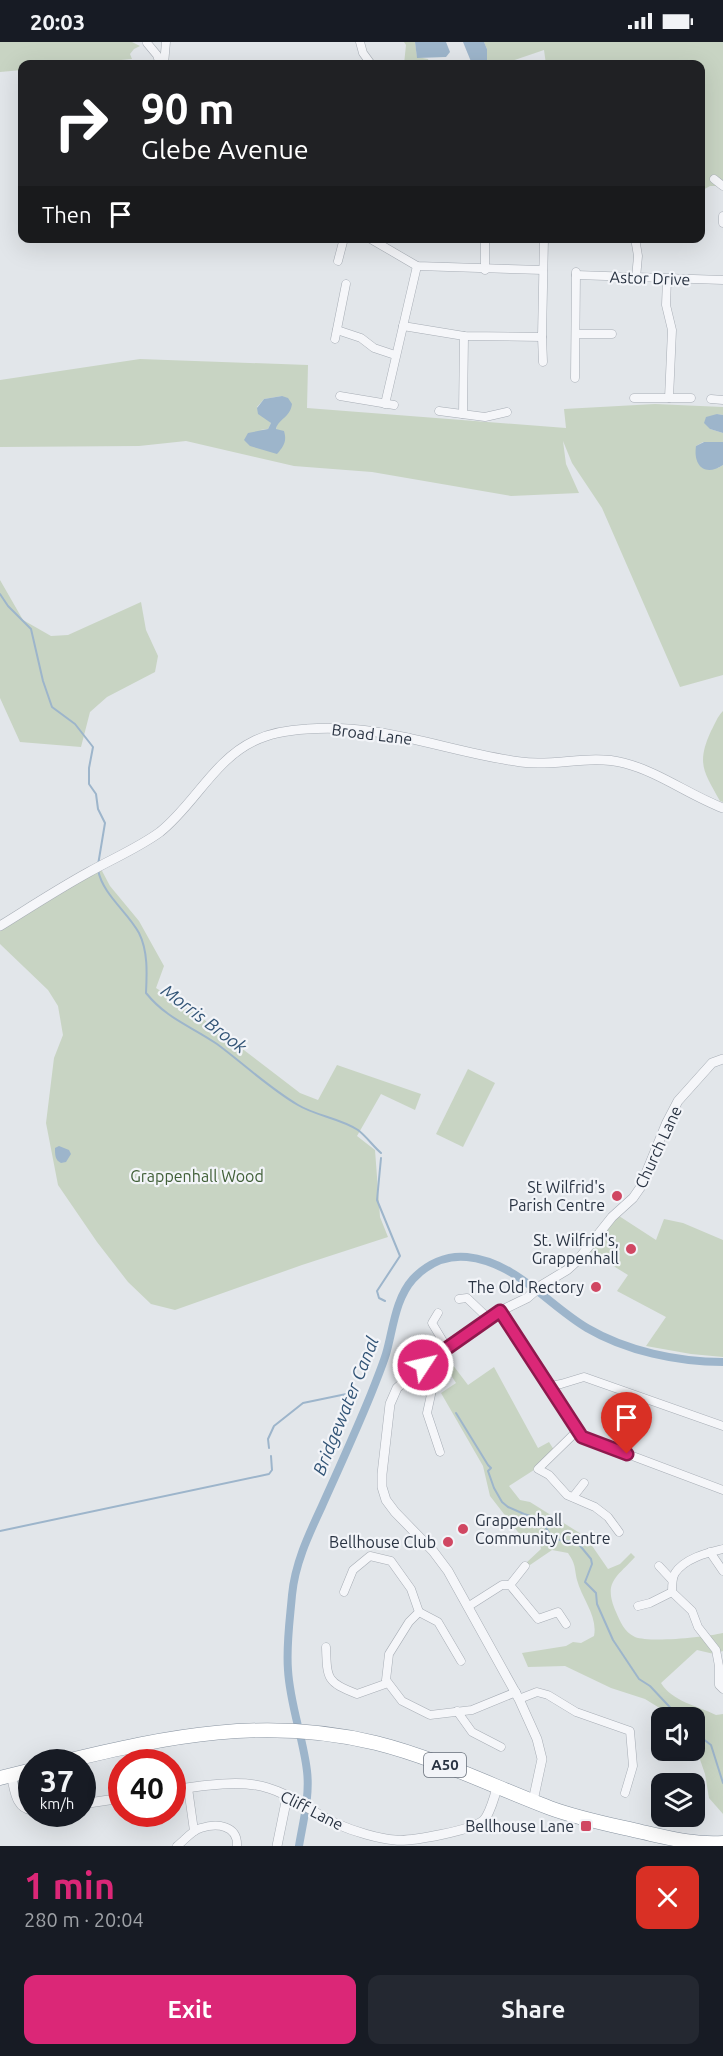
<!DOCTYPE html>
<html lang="en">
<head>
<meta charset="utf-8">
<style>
  :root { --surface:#171b24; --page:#242831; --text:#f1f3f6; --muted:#9ea1a6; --accent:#db2777 }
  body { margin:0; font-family:Ubuntu,sans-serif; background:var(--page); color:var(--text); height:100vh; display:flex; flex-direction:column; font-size:22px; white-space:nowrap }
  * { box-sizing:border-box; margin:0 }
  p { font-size:20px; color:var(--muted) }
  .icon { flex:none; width:33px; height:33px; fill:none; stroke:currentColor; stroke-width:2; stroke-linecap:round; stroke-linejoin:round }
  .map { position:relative; height:1804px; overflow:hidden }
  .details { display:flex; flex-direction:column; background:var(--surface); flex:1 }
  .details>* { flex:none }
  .banner { position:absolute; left:18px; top:18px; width:687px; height:183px; border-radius:12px; box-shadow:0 6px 24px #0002; background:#202124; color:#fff; overflow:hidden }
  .fabs { position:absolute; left:651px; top:1665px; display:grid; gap:12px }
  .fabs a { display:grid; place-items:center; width:54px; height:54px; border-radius:12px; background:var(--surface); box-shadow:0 6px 24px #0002; font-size:30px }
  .speed { position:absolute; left:18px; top:1707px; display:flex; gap:12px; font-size:30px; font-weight:700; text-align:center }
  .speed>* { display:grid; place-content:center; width:78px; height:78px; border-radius:50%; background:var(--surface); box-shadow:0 6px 24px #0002; line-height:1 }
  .speed small { font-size:15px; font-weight:400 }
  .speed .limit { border:9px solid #d22; background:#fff; color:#111 }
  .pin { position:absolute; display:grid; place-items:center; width:51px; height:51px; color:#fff; margin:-62px -26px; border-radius:50% 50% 50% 0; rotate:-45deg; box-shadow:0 0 6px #0007 }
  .pin .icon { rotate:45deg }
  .me { position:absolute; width:66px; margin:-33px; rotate:55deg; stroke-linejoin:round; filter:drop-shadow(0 0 4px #0008) }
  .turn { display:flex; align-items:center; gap:21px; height:126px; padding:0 24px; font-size:27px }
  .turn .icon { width:78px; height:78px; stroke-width:2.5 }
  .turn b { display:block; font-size:42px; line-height:51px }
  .then { display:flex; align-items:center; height:57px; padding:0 24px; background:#0003; gap:12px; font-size:22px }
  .round { display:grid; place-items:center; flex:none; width:63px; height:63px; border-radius:12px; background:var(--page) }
  .headline { display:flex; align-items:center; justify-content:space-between; height:102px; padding:0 24px }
  h1 { font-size:36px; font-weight:700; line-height:45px; color:var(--accent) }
  .cta { display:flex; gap:12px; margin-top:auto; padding:12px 24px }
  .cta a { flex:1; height:69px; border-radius:12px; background:var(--accent); color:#fff; font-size:24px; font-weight:700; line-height:69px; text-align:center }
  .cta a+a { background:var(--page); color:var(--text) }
  .status { display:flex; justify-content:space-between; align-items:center; height:42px; padding:0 30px; background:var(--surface); direction:ltr }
  .status svg { height:16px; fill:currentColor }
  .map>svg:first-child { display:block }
</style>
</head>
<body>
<div class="status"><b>20:03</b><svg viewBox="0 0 49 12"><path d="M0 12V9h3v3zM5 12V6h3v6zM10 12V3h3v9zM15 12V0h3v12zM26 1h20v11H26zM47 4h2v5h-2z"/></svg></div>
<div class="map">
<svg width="723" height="1804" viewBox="0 0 723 1804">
  <rect width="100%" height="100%" fill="#e2e6ea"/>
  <g fill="#c8d4c3" fill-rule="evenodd">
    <polygon points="0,0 132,0 140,4 134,7 130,12 132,17 77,22 22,22 22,28 0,30"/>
    <polygon points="404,0 415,0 417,15 428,17 430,22 404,22 406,3"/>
    <polygon points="484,0 723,0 723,144 710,144 701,149 700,22 546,22 544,8 503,22 487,22 487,7"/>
    <path d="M 140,317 L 308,323 L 307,366 L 566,386 L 564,367 L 655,362 L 723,365 L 723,373 L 717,372 L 710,387 L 723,391 L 723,400 L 703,400 L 696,404 L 718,426 L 723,423 L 723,633 L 680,645 L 602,466 L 572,421 L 563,399 L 566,422 L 579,451 L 511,454 L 372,430 L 294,424 L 186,399 L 139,404 L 0,405 L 0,338 ZM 282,354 L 276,388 L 260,388 L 268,387 L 271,381 L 257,365 L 264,357 Z"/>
    <polygon points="0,538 23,578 51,594 68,593 141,560 146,588 158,614 155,630 107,655 90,670 81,705 20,700 0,656"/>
    <path d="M 723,669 L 723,760 L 720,759 C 704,730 696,722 711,689 C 715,682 717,675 723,669 Z"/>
    <polygon points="101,827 110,844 139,879 164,924 156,946 198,973 300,1051 318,1058 337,1023 421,1052 415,1068 381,1052 357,1094 375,1108 380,1175 388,1195 302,1223 175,1268 151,1262 128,1240 97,1200 58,1143 46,1081 54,1016 63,993 58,964 48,948 0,902 0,889"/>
    <polygon points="468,1027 495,1041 463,1105 436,1092"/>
    <polygon points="619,1174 656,1198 664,1177 683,1181 723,1198 723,1315 691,1312 646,1304 666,1275 617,1249 628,1233 589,1209"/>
    <path d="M 449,1318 L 468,1343 L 494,1325 L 538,1406 L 549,1400 L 554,1408 L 537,1426 L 509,1444 L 520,1458 L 530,1460 L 586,1495 L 608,1527 L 620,1522 L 631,1511 L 635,1515 C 616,1536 603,1540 616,1570 C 620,1579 624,1590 635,1595 C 651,1601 705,1595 723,1591 L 723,1609 L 714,1612 L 697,1608 L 661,1641 C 673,1660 696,1663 716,1673 L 723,1672 L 723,1772 L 709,1756 L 705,1732 L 695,1703 L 694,1676 L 671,1675 L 666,1670 L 645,1657 L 611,1646 L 565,1624 L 528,1625 L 522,1611 L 566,1604 L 573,1600 L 581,1601 L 594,1594 C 598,1574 582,1557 577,1538 C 574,1524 576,1523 568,1511 L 552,1508 L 530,1523 L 526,1521 L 541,1507 L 540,1500 L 525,1492 L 521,1494 L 490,1454 L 483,1424 L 441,1351 L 456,1341 L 443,1321 Z"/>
  </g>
  <g fill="#9db5cb">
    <polygon points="415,0 446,0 450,10 446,15 417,16"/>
    <polygon points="463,0 484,0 487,7 487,22 472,22"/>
    <path d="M 282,354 L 288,356 L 292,362 C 290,376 279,376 276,387 L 284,389 C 287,399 284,404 277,412 L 250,404 L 244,398 L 248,391 L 268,387 L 271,381 L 258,372 L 257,366 L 264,357 Z"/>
    <polygon points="717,372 723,373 723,391 710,387 704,381 706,375"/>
    <path d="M 704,400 L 723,400 L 723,423 C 705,435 693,424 696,404 Z"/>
    <path d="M 59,1104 L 69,1108 L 71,1112 L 66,1120 L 61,1121 C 55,1118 55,1113 55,1106 Z"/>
  </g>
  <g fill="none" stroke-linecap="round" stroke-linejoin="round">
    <g stroke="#9db5cb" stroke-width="2">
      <polyline points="0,552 8,564 31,587 43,639 52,665 75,682 93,705 89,726 89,742 96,752 98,767 105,781 98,823"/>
      <path d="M 98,828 C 103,853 127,869 139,891 C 148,909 147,931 146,951 C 167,977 191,984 217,1002 C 244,1022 269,1046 298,1063 C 316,1074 340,1076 358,1088 C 366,1094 373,1104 381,1111"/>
      <polyline points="381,1116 377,1158 400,1214 377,1249 379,1256 385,1259"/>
      <polyline points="456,1371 488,1423 491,1426 488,1429 494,1446 502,1460 508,1465 524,1472 540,1477 552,1495 560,1498 577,1500 591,1517 592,1522 585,1540 596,1551 597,1562 613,1598 639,1637 650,1644 680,1676"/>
      <polyline points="269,1406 268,1397 274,1384 303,1361 356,1350"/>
      <polyline points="0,1489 269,1432 272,1428 271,1414"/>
      <polyline points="694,1690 711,1703 723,1741"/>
    </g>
    <path stroke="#9db5cb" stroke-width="8" d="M 299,1804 C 303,1780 310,1754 307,1729 C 303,1695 290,1663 288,1628 C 286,1603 290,1577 292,1553 C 295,1521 309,1492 322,1464 C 339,1426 356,1389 371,1352 C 376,1339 382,1325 386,1312 C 393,1288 395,1257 413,1237 C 427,1222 446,1213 467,1215 C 516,1220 548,1263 587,1286 C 626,1309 678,1320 723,1320"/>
    <g stroke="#a7adb5" stroke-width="9">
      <g id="minor">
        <polyline points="360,0 363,11 371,22"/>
        <polyline points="147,1 157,13 160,22"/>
        <polyline points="164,22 166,0"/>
        <polyline points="714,137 723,144"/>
        <polyline points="723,174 723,181"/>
        <polyline points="369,196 417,224 543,228"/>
        <polyline points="635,196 638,214 636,236"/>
        <polyline points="338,219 344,196"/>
        <polyline points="485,228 485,196"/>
        <polyline points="576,233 723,238"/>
        <polyline points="667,237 666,263 672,288 669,356"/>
        <polyline points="403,284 464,294 542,295 544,196"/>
        <polyline points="337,288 361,296 374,306 395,313"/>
        <polyline points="576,292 612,292"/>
        <polyline points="542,295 543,320"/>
        <polyline points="335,297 346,242"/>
        <polyline points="575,336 576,230"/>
        <polyline points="340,354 394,363"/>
        <polyline points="634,356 691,356"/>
        <polyline points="711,357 723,358"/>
        <polyline points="385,362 417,224"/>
        <polyline points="439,369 485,375 507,370"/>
        <polyline points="463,372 464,294"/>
        <polyline points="459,1257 467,1256 489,1277"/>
        <polyline points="500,1269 582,1395 723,1448"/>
        <polyline points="438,1271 432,1281 447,1306"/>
        <polyline points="423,1323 430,1336 432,1348 427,1371 440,1410"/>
        <polyline points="550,1344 561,1342 584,1335 723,1384"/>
        <polyline points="577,1389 538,1427 549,1433 567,1453 595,1465 608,1475 619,1490"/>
        <polyline points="573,1455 584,1441"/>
        <path d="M 723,1507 C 707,1511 685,1516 675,1531 C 672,1536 672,1544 672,1550 L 692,1569 L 698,1585 L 716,1608 L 719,1624 L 719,1643 L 723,1647"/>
        <polyline points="710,1510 723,1529"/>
        <polyline points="659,1524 672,1538"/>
        <polyline points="510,1543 525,1524"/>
        <polyline points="344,1550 353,1528 370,1514 391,1519 411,1547 419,1570 409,1580 389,1612 386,1638 402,1659 430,1673 472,1668 516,1650"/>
        <polyline points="469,1564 502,1543 510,1543 538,1577 558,1570 566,1582"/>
        <polyline points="638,1564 650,1561 672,1550"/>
        <polyline points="419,1570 438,1580 461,1619"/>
        <path d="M 326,1605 C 327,1638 327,1640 357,1652 L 388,1641"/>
        <polyline points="519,1657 537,1650 548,1653 576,1670 630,1689 633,1724 625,1751"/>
        <polyline points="457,1669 472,1690 501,1705"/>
        <polyline points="188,1746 194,1789"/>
        <path d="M 177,1804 C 184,1799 192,1788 201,1786 C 217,1781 238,1783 237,1804"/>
      </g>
    </g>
    <g stroke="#a7adb5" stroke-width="10">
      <g id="tertiary">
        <path d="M 0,884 C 29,866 58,847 89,830 C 112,817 138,806 160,790 C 194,763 214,718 254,699 C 270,691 289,688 307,687 C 384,681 447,710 521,720 C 555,725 590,712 624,721 C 659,730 689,753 723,766"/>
        <path d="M 11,1733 C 15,1747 15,1766 32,1768"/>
        <path d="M 172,1748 C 199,1744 242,1737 268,1746 C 293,1753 314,1772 337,1782 C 353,1789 379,1797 395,1798 C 410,1800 474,1788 484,1778 C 491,1770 494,1754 498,1744"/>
        <polyline points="533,1759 542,1717 537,1697 519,1657 448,1529 433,1509 395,1470 386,1458 382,1445 382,1432 390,1362 397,1346 423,1323 500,1269 527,1256 542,1243 567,1228 577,1219 612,1175 633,1156 640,1146 667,1080 678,1059 712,1021 723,1017"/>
        <polyline points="82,1762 122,1756"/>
        <polyline points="277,1804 287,1755"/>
      </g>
    </g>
    <g stroke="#8994a1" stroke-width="15">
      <g id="trunk">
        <path d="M 62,1720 C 168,1694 266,1674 376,1701 C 436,1716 492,1744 550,1766 C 580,1777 612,1783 642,1790 C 669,1796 695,1803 723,1801"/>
        <polyline points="0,1736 32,1728"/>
      </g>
    </g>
    <use href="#minor" stroke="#f5f6f9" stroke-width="8"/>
    <use href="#tertiary" stroke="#f5f6f9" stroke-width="9"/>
    <use href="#trunk" stroke="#fff" stroke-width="14"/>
  </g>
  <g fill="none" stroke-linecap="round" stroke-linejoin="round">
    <g stroke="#8e194d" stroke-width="15">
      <polyline id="route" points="423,1323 500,1269 582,1395 627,1412"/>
    </g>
    <use href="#route" stroke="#db2777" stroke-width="10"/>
  </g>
  <g fill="#d04762" stroke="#f2f4f8" stroke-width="2">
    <circle cx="617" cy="1154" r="6"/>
    <circle cx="631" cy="1207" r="6"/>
    <circle cx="596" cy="1245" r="6"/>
    <circle cx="463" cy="1487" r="6"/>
    <circle cx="448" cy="1500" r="6"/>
    <rect x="580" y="1778" width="12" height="12" rx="3"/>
  </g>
  <g text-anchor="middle" stroke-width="4.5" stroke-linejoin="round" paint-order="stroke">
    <rect fill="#f2f4f8" stroke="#666e79" stroke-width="1.5" x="424" y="1711" width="42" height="24" rx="4.5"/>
    <g font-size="15" font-weight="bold" fill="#2a3443">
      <text x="445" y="1728">A50</text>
    </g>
    <g font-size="16" fill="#2a3443" stroke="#f2f4f8">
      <text transform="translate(650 236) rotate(2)" y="6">Astor Drive</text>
      <text transform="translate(372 692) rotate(7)" y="6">Broad Lane</text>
      <text transform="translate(658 1105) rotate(-65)" y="6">Church Lane</text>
      <text transform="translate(312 1768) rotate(27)" y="6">Cliff Lane</text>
    </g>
    <g font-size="16" fill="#405f37" stroke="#f2f4f8">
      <text x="197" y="1140">Grappenhall Wood</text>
    </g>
    <g font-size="16" fill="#2a3443" stroke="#f2f4f8" text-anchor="end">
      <text x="605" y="1151">St Wilfrid's<tspan x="605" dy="18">Parish Centre</tspan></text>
      <text x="619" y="1204">St. Wilfrid's,<tspan x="619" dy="18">Grappenhall</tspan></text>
      <text x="584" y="1251">The Old Rectory</text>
      <text x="475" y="1484" text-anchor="start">Grappenhall<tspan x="475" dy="18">Community Centre</tspan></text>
      <text x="436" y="1506">Bellhouse Club</text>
      <text x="574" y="1790">Bellhouse Lane</text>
    </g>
    <g font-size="18" font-style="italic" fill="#357" stroke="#f2f4f8">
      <text transform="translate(204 977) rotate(37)" y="6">Morris Brook</text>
      <text transform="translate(346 1364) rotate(-68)" y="6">Bridgewater Canal</text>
    </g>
  </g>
</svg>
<div class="fabs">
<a><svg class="icon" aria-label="sound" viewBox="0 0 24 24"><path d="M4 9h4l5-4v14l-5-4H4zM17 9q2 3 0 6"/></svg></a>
<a><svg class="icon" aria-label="layers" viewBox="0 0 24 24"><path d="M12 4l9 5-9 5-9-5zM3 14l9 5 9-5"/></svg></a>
</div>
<div class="speed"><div>37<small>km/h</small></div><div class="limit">40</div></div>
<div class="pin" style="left:627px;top:1412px;background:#d93025"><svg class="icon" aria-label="arrive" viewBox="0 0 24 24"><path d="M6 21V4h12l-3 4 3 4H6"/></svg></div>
<svg class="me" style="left:423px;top:1323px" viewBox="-20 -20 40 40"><circle r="17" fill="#db2777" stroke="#fff" stroke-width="3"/><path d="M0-11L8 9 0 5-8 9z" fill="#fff"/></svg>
<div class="banner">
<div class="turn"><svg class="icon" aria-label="right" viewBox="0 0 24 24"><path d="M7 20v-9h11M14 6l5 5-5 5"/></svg><div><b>90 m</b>Glebe Avenue</div></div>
<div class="then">Then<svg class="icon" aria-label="arrive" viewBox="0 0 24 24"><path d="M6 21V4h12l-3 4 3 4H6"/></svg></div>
</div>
</div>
<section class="details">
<div class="headline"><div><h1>1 min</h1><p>280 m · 20:04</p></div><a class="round" style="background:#d93025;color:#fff"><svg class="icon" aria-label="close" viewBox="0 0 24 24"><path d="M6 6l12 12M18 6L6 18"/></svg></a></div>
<div class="cta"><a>Exit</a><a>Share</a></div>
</section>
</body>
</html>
